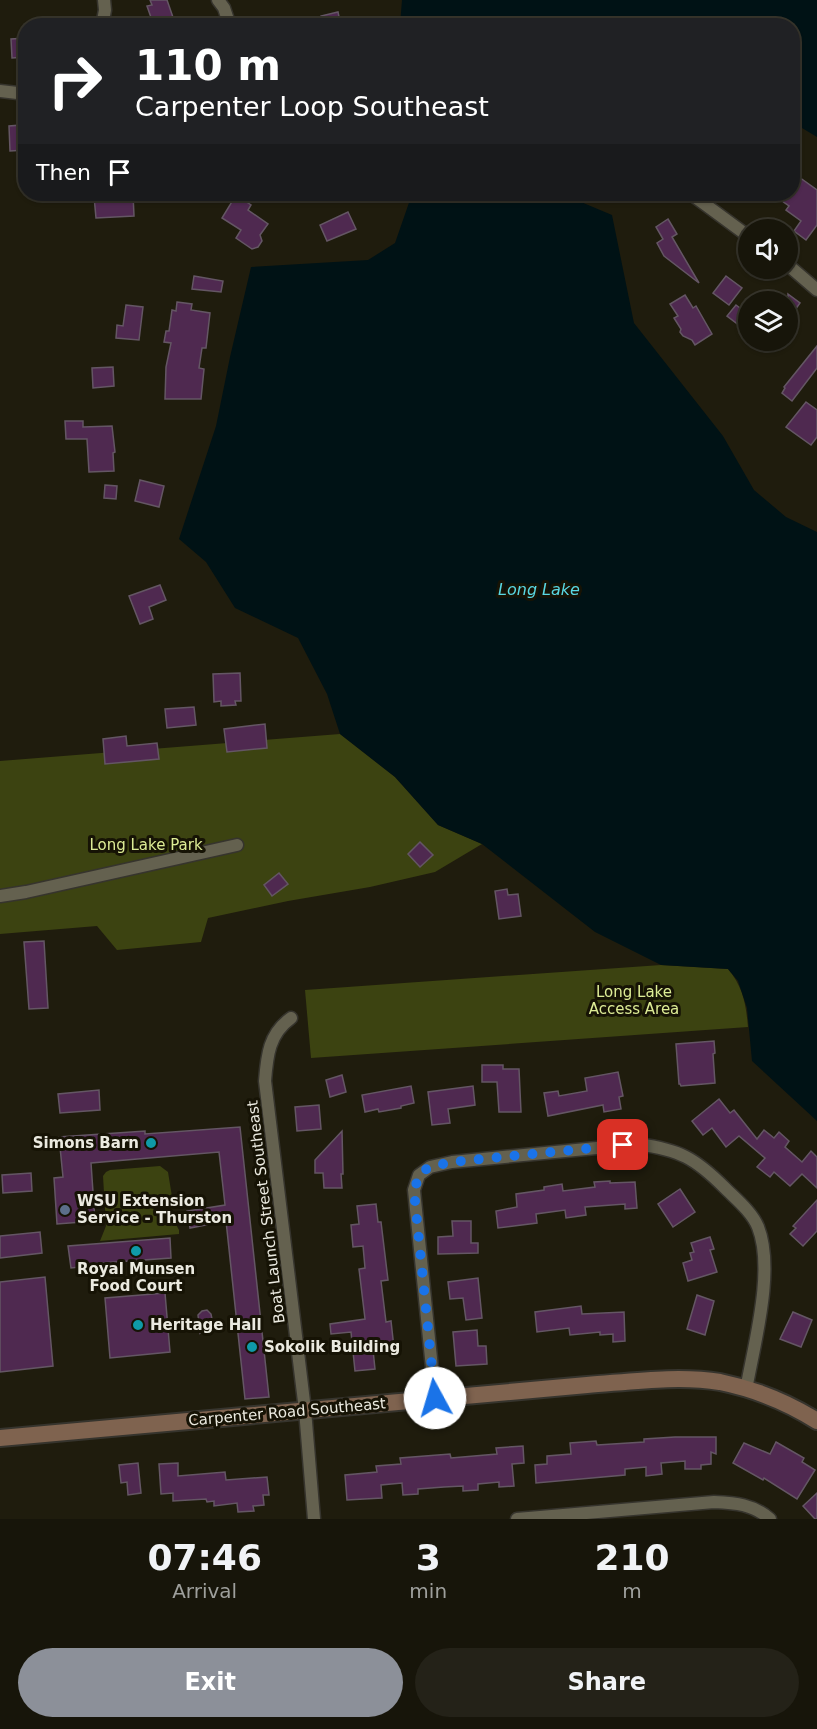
<!DOCTYPE html>
<html lang="en">
<head>
<meta charset="utf-8">
<style>
  :root { --surface:#17150a; --page:#242218; --text:#f1f3f6; --muted:#9e9f9c; --line:#36342b; --accent:#8c9099 }
  body { margin:0; font-family:"DejaVu Sans",sans-serif; background:var(--page); color:var(--text); height:100vh; display:flex; flex-direction:column; font-size:22px; white-space:nowrap }
  * { box-sizing:border-box; margin:0 }
  p { font-size:20px; color:var(--muted) }
  .icon { flex:none; width:33px; height:33px; fill:none; stroke:currentColor; stroke-width:2; stroke-linecap:round; stroke-linejoin:round }
  .map { position:relative; height:1519px; overflow:hidden }
  .panel { display:flex; flex-direction:column; background:var(--surface); flex:1 }
  .panel>* { flex:none }
  .top-card { position:absolute; left:18px; top:18px; width:782px; height:183px; border-radius:24px; box-shadow:0 2px 4px #0004,0 0 0 2px var(--line); background:#202124; color:#fff; overflow:hidden }
  .fabs { position:absolute; left:738px; top:219px; display:grid; gap:12px }
  .fabs a { display:grid; place-items:center; width:60px; height:60px; border-radius:50%; background:var(--surface); box-shadow:0 2px 4px #0004,0 0 0 2px var(--line); font-size:30px }
  .pin { position:absolute; display:grid; place-items:center; width:51px; height:51px; color:#fff; margin:-26px; border-radius:12px; box-shadow:0 3px 9px #0006 }
  .me { position:absolute; width:66px; margin:-33px; rotate:354deg; stroke-linejoin:round; filter:drop-shadow(0 0 4px #0008) }
  .turn { display:flex; align-items:center; gap:21px; height:126px; padding:0 18px; font-size:27px }
  .turn .icon { width:78px; height:78px; stroke-width:2.5 }
  .turn b { display:block; font-size:42px; line-height:51px }
  .then { display:flex; align-items:center; height:57px; padding:0 18px; background:#0003; gap:12px; font-size:22px }
  .eta { display:flex; justify-content:space-evenly; align-items:center; height:102px; text-align:center }
  .eta b { font-size:36px; font-weight:600; line-height:42px }
  .cta { display:flex; gap:12px; margin-top:auto; padding:12px 18px }
  .cta a { flex:1; height:69px; border-radius:36px; background:var(--accent); color:#fff; font-size:24px; font-weight:600; line-height:69px; text-align:center }
  .cta a+a { background:var(--page); color:var(--text) }
  .map>svg:first-child { display:block }
</style>
</head>
<body>
<div class="map">
<svg width="817" height="1519" viewBox="0 0 817 1519">
  <rect width="100%" height="100%" fill="#1f1c0d"/>
  <g fill="#3c4311">
    <polygon points="340,734 395,777 438,825 482,844 435,872 370,887 288,901 208,918 201,942 117,950 97,926 0,934 0,761"/>
    <path d="M 661,965 L 728,969 C 743,987 746,1004 748,1027 L 311,1058 L 305,990 Z"/>
    <polygon points="160,1166 168,1172 173,1203 173,1219 179,1230 179,1234 100,1241 106,1226 103,1176 106,1172 110,1170"/>
  </g>
  <g fill="#001215">
    <polygon points="402,0 817,0 817,137 792,122 792,26 400,25"/>
    <polygon points="412,194 562,194 612,215 634,323 723,436 754,490 786,517 817,532 817,1121 752,1061 747,1008 738,981 728,969 661,965 595,932 482,844 438,825 395,777 340,734 327,694 298,638 235,608 206,562 179,539 216,426 230,357 251,267 368,260 395,243"/>
  </g>
  <g fill="#4f2950" stroke="#645664" stroke-width="1.5">
    <polygon points="150,0 167,0 176,26 154,26 147,6 152,5"/>
    <polygon points="338,12 341,26 323,26 321,16"/>
    <polygon points="26,38 26,57 12,58 11,39"/>
    <polygon points="22,125 21,126 26,126 26,150 10,151 9,126"/>
    <polygon points="792,172 817,190 817,225 806,240 794,231 801,221 786,210 789,206 772,194 792,194"/>
    <polygon points="128,194 133,194 134,216 96,218 94,196"/>
    <polygon points="236,195 251,205 248,210 268,224 260,235 262,241 258,247 252,249 236,238 241,230 222,218"/>
    <polygon points="348,212 356,229 327,241 320,225"/>
    <polygon points="668,219 677,234 672,237 699,283 664,256 657,243 663,239 656,227"/>
    <polygon points="194,276 223,281 221,292 192,289"/>
    <polygon points="726,276 742,288 729,305 713,293"/>
    <polygon points="788,294 800,303 788,320"/>
    <polygon points="685,295 693,308 696,306 712,334 695,345 692,340 683,336 680,332 681,329 674,318 678,316 670,304"/>
    <polygon points="177,302 192,304 191,310 210,313 206,348 202,348 199,368 204,369 201,399 165,399 166,367 171,343 164,342 166,331 169,331 172,310 176,311"/>
    <polygon points="126,305 143,307 139,340 116,338 117,325 123,326"/>
    <polygon points="736,305 748,314 748,332 727,316"/>
    <polygon points="817,346 817,368 792,401 782,393 785,388 784,387"/>
    <polygon points="113,367 114,386 93,388 92,368"/>
    <polygon points="806,402 817,410 817,437 811,445 786,427"/>
    <polygon points="65,421 83,421 83,427 112,426 115,452 113,453 114,471 89,472 87,439 66,439"/>
    <polygon points="140,480 164,486 159,507 135,501"/>
    <polygon points="105,485 117,486 116,499 104,498"/>
    <polygon points="160,585 166,600 149,607 153,619 140,624 129,596"/>
    <polygon points="240,673 241,701 235,701 236,705 221,706 221,701 214,702 213,674"/>
    <polygon points="194,707 196,725 167,728 165,709"/>
    <polygon points="265,724 267,748 227,752 224,729"/>
    <polygon points="126,736 127,746 157,743 159,759 105,764 103,739"/>
    <polygon points="420,842 433,855 420,867 408,854"/>
    <polygon points="279,873 288,884 272,896 264,885"/>
    <polygon points="507,889 508,895 518,894 521,916 499,919 495,891"/>
    <polygon points="44,941 48,1008 29,1009 24,942"/>
    <polygon points="714,1041 715,1053 713,1054 715,1083 681,1086 680,1084 679,1084 676,1044"/>
    <polygon points="482,1065 503,1065 503,1069 519,1069 521,1112 499,1112 497,1082 482,1082"/>
    <polygon points="618,1072 623,1096 619,1097 621,1109 604,1112 603,1105 548,1116 544,1093 558,1091 559,1096 587,1091 585,1078"/>
    <polygon points="342,1075 346,1092 330,1097 326,1080"/>
    <polygon points="411,1086 414,1103 401,1106 401,1108 379,1112 378,1109 365,1112 362,1095"/>
    <polygon points="473,1086 475,1105 448,1109 450,1123 432,1125 428,1092"/>
    <polygon points="99,1090 100,1110 60,1113 58,1094"/>
    <polygon points="719,1099 730,1113 734,1110 757,1139 764,1130 774,1138 779,1132 789,1141 785,1147 802,1162 811,1151 817,1157 817,1188 802,1174 790,1186 774,1172 770,1177 757,1167 765,1158 739,1136 726,1147 712,1128 703,1135 692,1121"/>
    <polygon points="319,1105 321,1129 297,1131 295,1107"/>
    <polygon points="240,1127 269,1397 245,1399 226,1221 190,1228 187,1211 225,1205 219,1152 91,1163 95,1221 57,1224 54,1178 63,1177 59,1137 145,1131 145,1134"/>
    <polygon points="342,1131 343,1174 341,1174 342,1188 324,1188 323,1173 315,1173 315,1160"/>
    <polygon points="31,1173 32,1191 3,1193 2,1175"/>
    <polygon points="610,1181 610,1183 635,1182 637,1208 625,1209 625,1204 585,1207 586,1215 566,1218 565,1210 536,1214 537,1223 498,1228 496,1211 517,1207 516,1194 544,1190 544,1187 562,1184 563,1191 595,1187 594,1182"/>
    <polygon points="680,1189 695,1212 673,1227 658,1204"/>
    <polygon points="817,1200 817,1231 803,1246 790,1234 796,1228 793,1226"/>
    <polygon points="376,1204 378,1222 381,1222 388,1280 381,1281 386,1322 391,1321 394,1348 373,1350 375,1369 355,1371 351,1332 331,1334 330,1324 365,1319 359,1269 365,1268 363,1246 353,1247 351,1225 359,1224 357,1206"/>
    <polygon points="452,1221 471,1221 471,1243 478,1243 478,1253 438,1254 438,1237 453,1236"/>
    <polygon points="40,1232 42,1253 0,1258 0,1236"/>
    <polygon points="710,1237 714,1249 710,1250 717,1272 688,1281 683,1263 692,1260 690,1253 694,1252 691,1243"/>
    <polygon points="170,1238 171,1258 88,1264 88,1266 71,1268 68,1246"/>
    <polygon points="45,1277 53,1366 0,1372 0,1282"/>
    <polygon points="478,1278 482,1318 466,1320 463,1298 450,1299 448,1282"/>
    <polygon points="165,1293 170,1352 110,1358 105,1298"/>
    <polygon points="697,1295 714,1301 705,1335 687,1329"/>
    <polygon points="581,1306 582,1314 624,1312 625,1341 613,1342 613,1334 600,1335 600,1332 570,1335 569,1328 537,1332 535,1312"/>
    <polygon points="207,1310 211,1314 212,1319 200,1333 198,1315 202,1311"/>
    <polygon points="793,1312 812,1320 801,1347 780,1339"/>
    <polygon points="477,1330 478,1346 486,1346 487,1364 456,1366 453,1332"/>
    <polygon points="675,1437 716,1437 716,1454 711,1452 711,1464 701,1465 701,1469 685,1469 685,1461 661,1463 662,1474 646,1476 646,1467 625,1469 625,1475 536,1483 535,1465 547,1464 547,1456 571,1454 570,1443 596,1441 597,1445 644,1442 644,1439"/>
    <polygon points="776,1442 804,1458 802,1462 815,1470 797,1499 764,1478 763,1480 733,1463 744,1443 770,1454"/>
    <polygon points="523,1446 524,1463 512,1464 514,1486 499,1487 499,1482 478,1484 478,1490 463,1491 463,1486 444,1487 418,1489 418,1494 403,1495 402,1483 381,1485 382,1498 347,1500 345,1475 377,1472 376,1466 401,1464 400,1458 450,1454 451,1458 497,1454 496,1448"/>
    <polygon points="138,1463 141,1493 128,1495 127,1482 121,1483 119,1465"/>
    <polygon points="178,1463 178,1476 225,1472 226,1480 267,1477 269,1495 263,1495 264,1505 253,1506 254,1511 238,1512 237,1503 214,1506 214,1501 207,1502 206,1499 173,1501 173,1493 161,1494 159,1464"/>
    <polygon points="817,1493 817,1519 815,1519 803,1506"/>
  </g>
  <g fill="none" stroke-linecap="round" stroke-linejoin="round">
    <g stroke="#36342d" stroke-width="15">
      <g id="street">
        <polyline points="218,0 224,8 230,26"/>
        <polyline points="102,26 105,10 104,0"/>
        <polyline points="0,91 26,94"/>
        <polyline points="691,194 748,236"/>
        <polyline points="788,265 817,290"/>
        <polyline points="0,896 26,892 237,845"/>
        <path d="M 291,1018 C 269,1034 267,1055 265,1081 L 305,1410 L 314,1519"/>
        <path d="M 435,1398 L 414,1190 L 419,1175 L 430,1167 L 452,1162 L 638,1144 C 680,1150 695,1158 725,1188 C 736,1199 752,1212 758,1227 C 775,1270 754,1344 746,1390"/>
        <path d="M 517,1519 L 714,1502 C 735,1503 753,1504 770,1519"/>
      </g>
    </g>
    <g stroke="#36342d" stroke-width="20">
      <path id="secondary" d="M 0,1438 L 587,1385 C 629,1382 678,1375 720,1382 C 754,1389 787,1402 817,1421"/>
    </g>
    <use href="#street" stroke="#64614f" stroke-width="12"/>
    <use href="#secondary" stroke="#7f634f" stroke-width="16"/>
  </g>
  <g fill="none" stroke-linecap="round" stroke-linejoin="round">
    <polyline stroke="#1a73e8" stroke-width="10" stroke-dasharray="0 18" points="435,1398 414,1191 419,1175 429,1167 452,1162 623,1145"/>
  </g>
  <g fill="#0f9aa8" stroke="#161305" stroke-width="2">
    <circle cx="151" cy="1143" r="6"/>
    <circle cx="136" cy="1251" r="6"/>
    <circle cx="138" cy="1325" r="6"/>
    <circle cx="252" cy="1347" r="6"/>
  </g>
  <circle fill="#5c6f8a" stroke="#161305" stroke-width="2" cx="65" cy="1210" r="6"/>
  <g text-anchor="middle" stroke-width="6" stroke-linejoin="round" paint-order="stroke">
    <g font-size="15" fill="#ddec95" stroke="#161305">
      <text x="146" y="850">Long Lake Park</text>
      <text x="634" y="997">Long Lake<tspan x="634" dy="17">Access Area</tspan></text>
    </g>
    <g font-size="15" font-weight="bold" fill="#ebeae0" stroke="#161305" text-anchor="start">
      <text x="139" y="1148" text-anchor="end">Simons Barn</text>
      <text x="77" y="1206">WSU Extension<tspan x="77" dy="17">Service - Thurston</tspan></text>
      <text x="136" y="1274" text-anchor="middle">Royal Munsen<tspan x="136" dy="17">Food Court</tspan></text>
      <text x="150" y="1330">Heritage Hall</text>
      <text x="264" y="1352">Sokolik Building</text>
    </g>
    <g font-size="15" fill="#ebeae0" stroke="#161305">
      <text transform="translate(266 1212) rotate(-97)" y="5">Boat Launch Street Southeast</text>
      <text transform="translate(287 1412) rotate(-5)" y="5">Carpenter Road Southeast</text>
    </g>
    <g font-size="16" font-style="italic" fill="#59d8e3" stroke="#161305">
      <text x="539" y="595">Long Lake</text>
    </g>
  </g>
</svg>
<div class="fabs">
<a><svg class="icon" aria-label="sound" viewBox="0 0 24 24"><path d="M4 9h4l5-4v14l-5-4H4zM17 9q2 3 0 6"/></svg></a>
<a><svg class="icon" aria-label="layers" viewBox="0 0 24 24"><path d="M12 4l9 5-9 5-9-5zM3 14l9 5 9-5"/></svg></a>
</div>
<div class="pin" style="left:623px;top:1145px;background:#d93025"><svg class="icon" aria-label="arrive" viewBox="0 0 24 24"><path d="M6 21V4h12l-3 4 3 4H6"/></svg></div>
<svg class="me" style="left:435px;top:1398px" viewBox="-20 -20 40 40"><circle r="19" fill="#fff"/><path d="M0-13L10 11 0 6-10 11z" fill="#1a73e8"/></svg>
<div class="top-card">
<div class="turn"><svg class="icon" aria-label="right" viewBox="0 0 24 24"><path d="M7 20v-9h11M14 6l5 5-5 5"/></svg><div><b>110 m</b>Carpenter Loop Southeast</div></div>
<div class="then">Then<svg class="icon" aria-label="arrive" viewBox="0 0 24 24"><path d="M6 21V4h12l-3 4 3 4H6"/></svg></div>
</div>
</div>
<section class="panel">
<div class="eta">
<div><b>07:46</b><p>Arrival</p></div>
<div><b>3</b><p>min</p></div>
<div><b>210</b><p>m</p></div>
</div>
<div class="cta"><a>Exit</a><a>Share</a></div>
</section>
</body>
</html>
